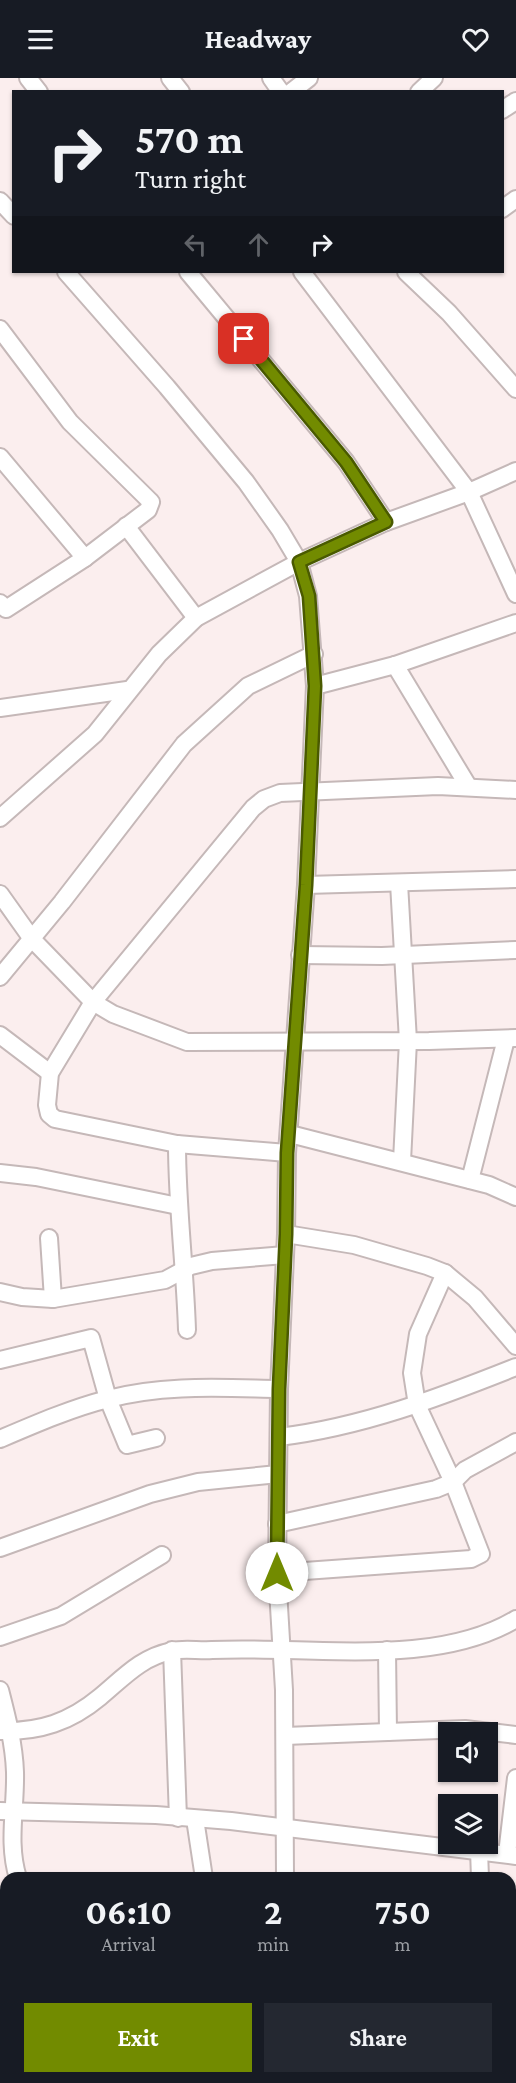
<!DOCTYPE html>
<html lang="en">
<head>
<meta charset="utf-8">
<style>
  :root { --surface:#171b24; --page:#242831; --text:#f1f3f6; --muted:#9ea1a6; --accent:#728b00 }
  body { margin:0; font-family:"Crimson Pro",serif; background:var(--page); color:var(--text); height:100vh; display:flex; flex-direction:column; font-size:22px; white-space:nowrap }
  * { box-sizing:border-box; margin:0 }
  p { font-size:20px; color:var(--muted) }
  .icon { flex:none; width:33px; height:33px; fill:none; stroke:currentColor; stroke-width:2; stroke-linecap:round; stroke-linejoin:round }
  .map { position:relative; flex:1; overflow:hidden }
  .sheet { position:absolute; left:0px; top:1794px; width:516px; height:212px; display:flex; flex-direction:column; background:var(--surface); border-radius:18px 18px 0 0; box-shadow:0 2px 4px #0004 }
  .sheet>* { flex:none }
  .top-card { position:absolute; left:12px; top:12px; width:492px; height:183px; border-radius:0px; box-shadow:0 2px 4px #0004; background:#171b24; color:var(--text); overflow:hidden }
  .tools { position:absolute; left:438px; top:1644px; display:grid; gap:12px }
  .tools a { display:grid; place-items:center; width:60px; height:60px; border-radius:0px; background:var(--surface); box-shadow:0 2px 4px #0004; font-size:30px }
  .pin { position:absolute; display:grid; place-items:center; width:51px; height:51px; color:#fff; margin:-26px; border-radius:12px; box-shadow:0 3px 9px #0006 }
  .me { position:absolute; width:66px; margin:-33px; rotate:0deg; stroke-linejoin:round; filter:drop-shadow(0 0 4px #0008) }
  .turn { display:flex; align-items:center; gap:21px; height:126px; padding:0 24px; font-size:27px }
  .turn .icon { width:78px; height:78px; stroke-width:2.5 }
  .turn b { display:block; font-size:42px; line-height:51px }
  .lanes { display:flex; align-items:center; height:57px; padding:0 24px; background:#0003; justify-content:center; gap:30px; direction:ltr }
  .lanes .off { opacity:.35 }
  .eta { display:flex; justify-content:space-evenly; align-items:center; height:102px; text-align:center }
  .eta b { font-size:36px; font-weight:700; line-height:42px }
  .action { display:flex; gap:12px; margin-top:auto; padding:12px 24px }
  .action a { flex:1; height:69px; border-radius:0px; background:var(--accent); color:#fff; font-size:24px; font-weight:700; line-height:69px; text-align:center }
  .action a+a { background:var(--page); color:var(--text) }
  header { display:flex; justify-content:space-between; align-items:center; height:78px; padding:0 24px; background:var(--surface); font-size:27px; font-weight:700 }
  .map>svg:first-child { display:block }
</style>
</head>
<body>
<header><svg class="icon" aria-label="menu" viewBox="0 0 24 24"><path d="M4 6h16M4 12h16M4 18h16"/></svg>Headway<svg class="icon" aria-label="heart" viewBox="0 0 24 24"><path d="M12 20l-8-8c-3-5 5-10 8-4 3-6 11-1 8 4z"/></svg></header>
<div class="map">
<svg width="516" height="2005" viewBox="0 0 516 2005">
  <rect width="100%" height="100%" fill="#fbeeee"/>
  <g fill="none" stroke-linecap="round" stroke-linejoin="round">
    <g stroke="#c5b8b8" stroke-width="20">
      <g id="minor">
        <polyline points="28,0 39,14"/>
        <polyline points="170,0 181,14"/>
        <polyline points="271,0 281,14"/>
        <polyline points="291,14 309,0"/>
        <polyline points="419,14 434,0"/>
        <polyline points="502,32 516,23"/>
        <polyline points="0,123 14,138"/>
        <polyline points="502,131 516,121"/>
        <polyline points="66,194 167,309 246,404 280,452 299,484 308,518 315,608 306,807 287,1075 286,1156 279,1311 277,1495 284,1612 285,1800"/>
        <polyline points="188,194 346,384 386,444"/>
        <polyline points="302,194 469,414 516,516"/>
        <polyline points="406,194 449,235 516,311"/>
        <polyline points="0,251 70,344 151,424 148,432 85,480 6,531 0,525"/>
        <polyline points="0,379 85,480"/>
        <polyline points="126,448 196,540"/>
        <polyline points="395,587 468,708"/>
        <polyline points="315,608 395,587 516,545"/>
        <polyline points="0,630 127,612"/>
        <polyline points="0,740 95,656 159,576 196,540 299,484 386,444 469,414 516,393"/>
        <polyline points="399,805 408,963 402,1083"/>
        <polyline points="306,807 516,801"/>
        <polyline points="0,816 32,861 93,924 113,936 187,964 429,963 516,960"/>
        <polyline points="300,877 382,878 516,872"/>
        <polyline points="0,899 62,824 184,666 248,608 314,576"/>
        <polyline points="0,957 50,995"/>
        <polyline points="290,1056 489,1107 516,1119"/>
        <path d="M 177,1066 C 177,1128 185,1190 187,1252"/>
        <polyline points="287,1075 177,1066 55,1041 49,1036 47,1027 50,995 93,924 253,730 264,721 280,715 438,708 516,712"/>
        <polyline points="0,1095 36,1099 178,1128"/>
        <polyline points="470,1102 506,961"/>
        <polyline points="286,1156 354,1167 427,1188 445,1195 475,1220 516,1268"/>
        <polyline points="49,1160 53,1221"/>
        <polyline points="0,1214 22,1219 53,1221 165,1202 191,1188 212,1183 285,1177"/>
        <polyline points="0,1282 91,1260 108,1321 127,1367 156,1360"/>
        <path d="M 279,1359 C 362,1349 438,1320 516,1289"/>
        <path d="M 0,1361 C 35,1346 72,1330 108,1321 C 164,1306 222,1310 279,1311"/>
        <polyline points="277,1446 436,1411 453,1404 465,1392 516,1364"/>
        <polyline points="0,1470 150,1416 198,1404 278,1396"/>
        <polyline points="277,1495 471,1481 481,1476 453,1404 417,1327 412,1295 418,1256 445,1195"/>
        <polyline points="0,1559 61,1538 162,1477"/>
        <polyline points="172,1572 178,1740"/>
        <polyline points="387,1572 388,1654"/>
        <path d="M 0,1612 C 7,1639 14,1666 15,1694 C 16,1730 7,1765 18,1800"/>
        <path d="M 0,1653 C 40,1654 70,1644 100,1619 C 123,1600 141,1579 172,1573 C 184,1570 199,1573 212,1572 C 307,1567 433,1591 516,1541"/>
        <polyline points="285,1658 465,1651 516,1657"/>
        <polyline points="0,1733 156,1737 231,1743 516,1778"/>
        <polyline points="195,1741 204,1800"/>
        <polyline points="479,1772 480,1800"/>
        <polyline points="507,1776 516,1700"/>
        <polyline points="0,1934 6,1930"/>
        <polyline points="510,1972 516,1972"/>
        <polyline points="132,2000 135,2005"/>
        <polyline points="13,2005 22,2000"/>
        <polyline points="285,2005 285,2000"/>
        <polyline points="485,2005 485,2000"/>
      </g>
    </g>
    <use href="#minor" stroke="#fff" stroke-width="16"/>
  </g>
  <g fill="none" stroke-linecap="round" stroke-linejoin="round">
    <g stroke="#4a5a00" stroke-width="15">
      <polyline id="route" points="244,261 346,384 386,444 299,484 309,518 315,608 306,807 287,1075 286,1156 279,1311 277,1495"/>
    </g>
    <use href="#route" stroke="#728b00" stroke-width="10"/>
  </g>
</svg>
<div class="tools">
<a><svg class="icon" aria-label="sound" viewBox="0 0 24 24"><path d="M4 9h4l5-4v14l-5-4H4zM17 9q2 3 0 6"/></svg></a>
<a><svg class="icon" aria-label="layers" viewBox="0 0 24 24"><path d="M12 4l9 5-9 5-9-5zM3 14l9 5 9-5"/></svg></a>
</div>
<div class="pin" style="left:244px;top:261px;background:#d93025"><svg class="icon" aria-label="arrive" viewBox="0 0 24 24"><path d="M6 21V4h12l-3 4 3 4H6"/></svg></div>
<svg class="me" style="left:277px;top:1495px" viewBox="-20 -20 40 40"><circle r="19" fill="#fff"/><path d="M0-13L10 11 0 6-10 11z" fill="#728b00"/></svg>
<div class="top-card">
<div class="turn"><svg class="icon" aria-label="right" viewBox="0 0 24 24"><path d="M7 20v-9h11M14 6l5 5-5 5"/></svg><div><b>570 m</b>Turn right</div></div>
<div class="lanes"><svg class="icon off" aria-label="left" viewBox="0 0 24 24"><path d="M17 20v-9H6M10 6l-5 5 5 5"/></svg><svg class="icon off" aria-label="ahead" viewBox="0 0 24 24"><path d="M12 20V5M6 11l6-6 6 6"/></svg><svg class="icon" aria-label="right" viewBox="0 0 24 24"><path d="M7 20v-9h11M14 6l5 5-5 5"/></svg></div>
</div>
<section class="sheet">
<div class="eta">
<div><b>06:10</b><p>Arrival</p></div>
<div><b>2</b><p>min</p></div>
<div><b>750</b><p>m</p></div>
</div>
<div class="action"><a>Exit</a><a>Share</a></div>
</section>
</div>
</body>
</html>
